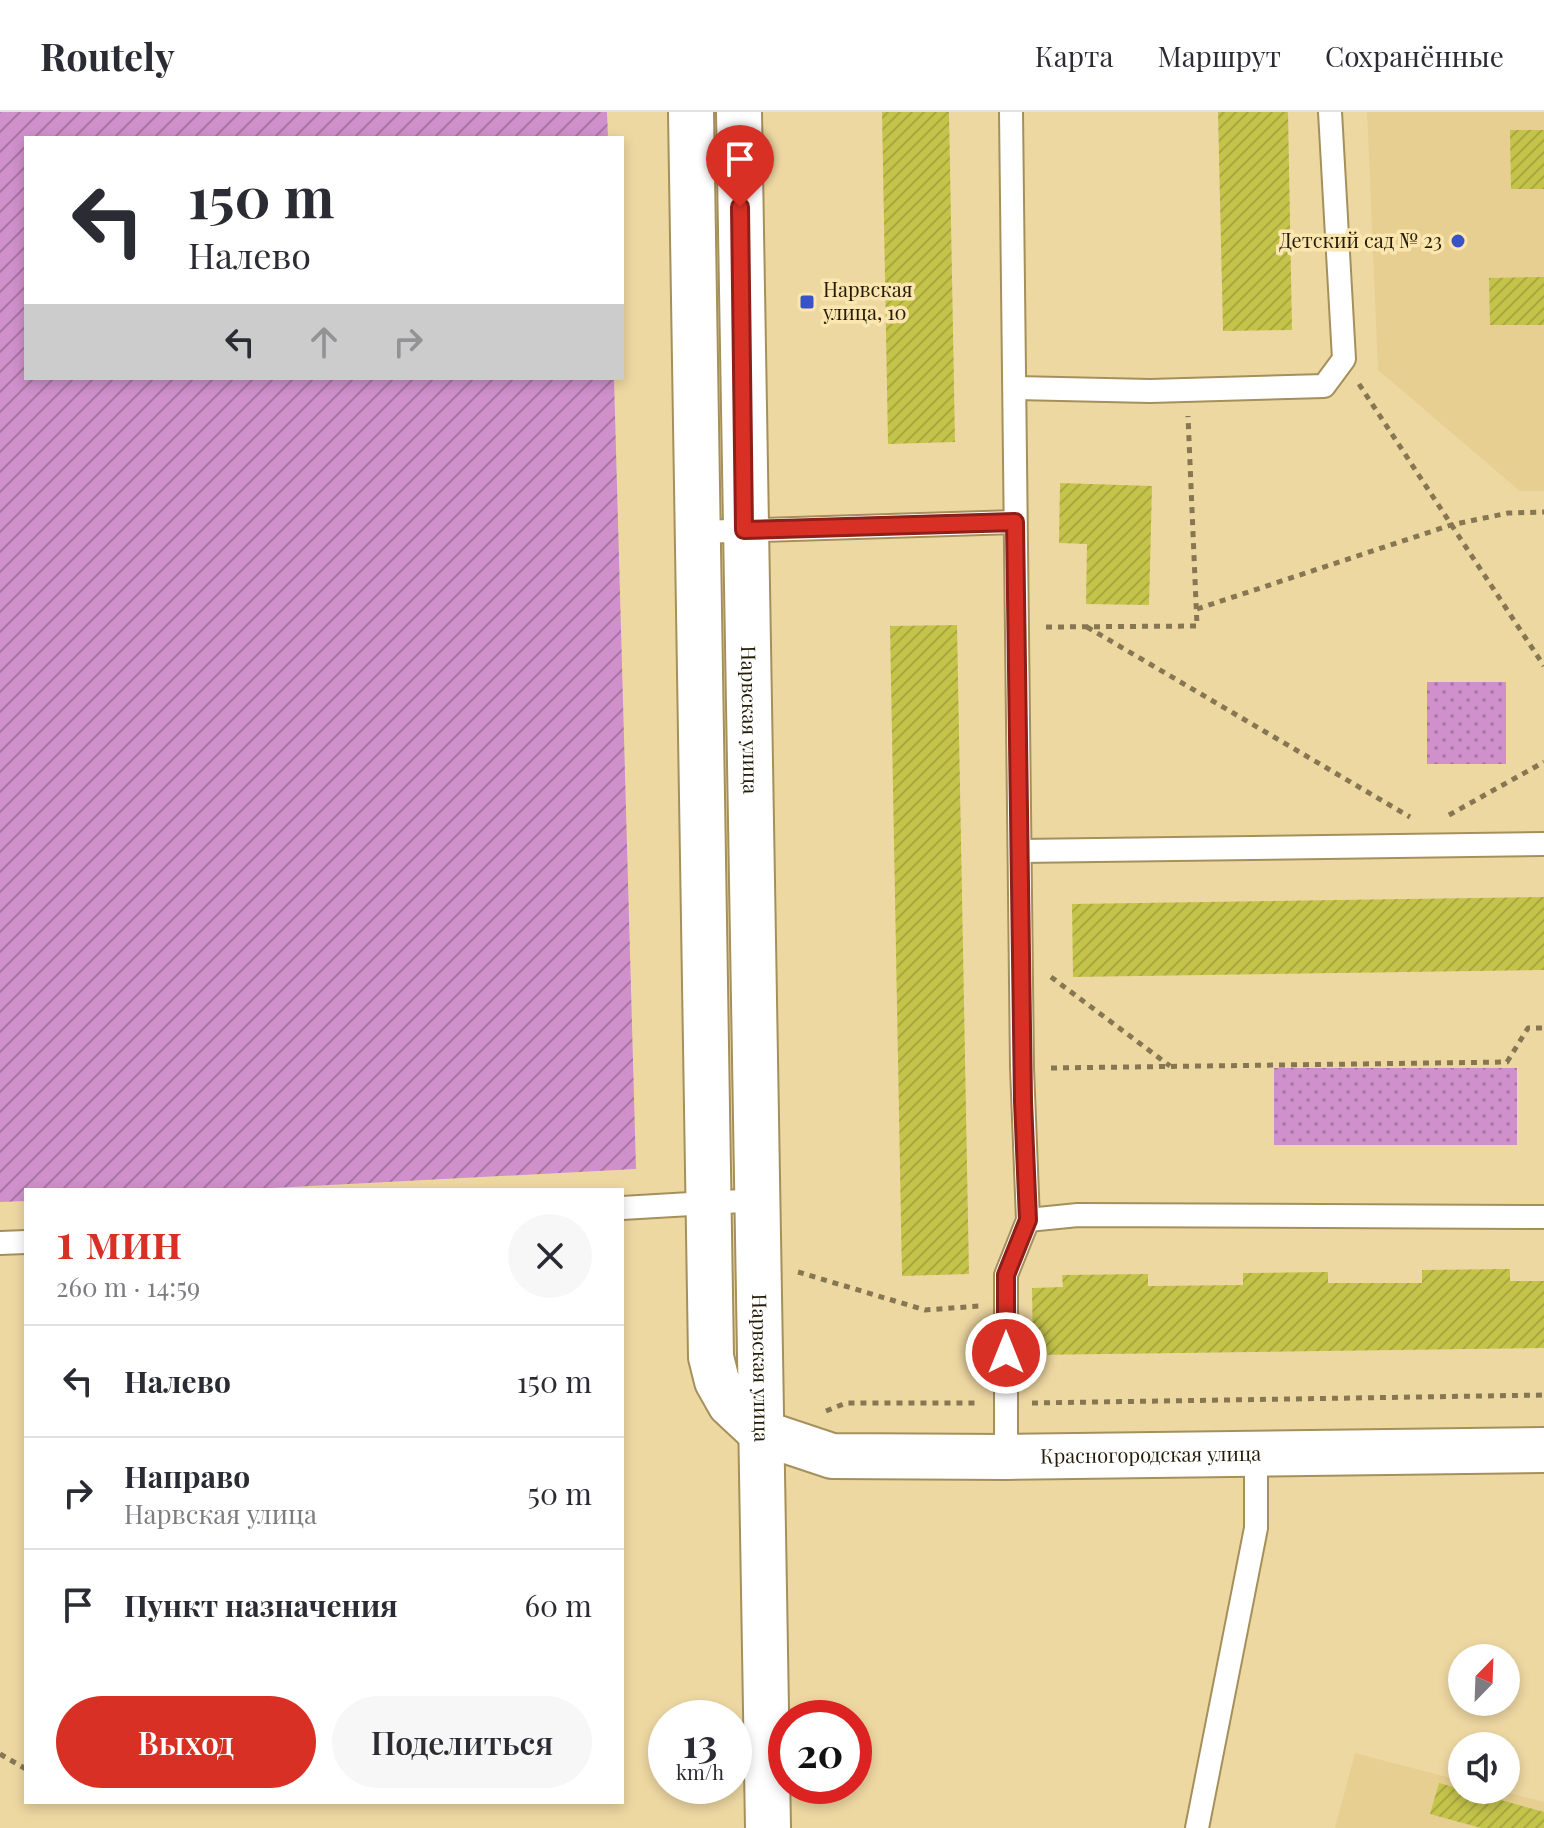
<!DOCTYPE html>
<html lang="ru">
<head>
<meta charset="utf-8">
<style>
  :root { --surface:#fff; --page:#f7f7f7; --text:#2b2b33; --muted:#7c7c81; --line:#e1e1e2; --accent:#d93025 }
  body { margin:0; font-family:"Playfair Display",serif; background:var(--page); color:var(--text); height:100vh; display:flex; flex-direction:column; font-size:30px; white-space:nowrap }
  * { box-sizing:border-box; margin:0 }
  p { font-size:26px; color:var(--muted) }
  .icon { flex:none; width:44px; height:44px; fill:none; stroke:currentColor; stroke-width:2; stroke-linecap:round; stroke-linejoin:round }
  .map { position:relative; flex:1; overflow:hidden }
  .drawer { position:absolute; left:24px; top:1076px; width:600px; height:616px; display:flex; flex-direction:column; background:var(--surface); border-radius:0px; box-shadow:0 4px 12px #0003 }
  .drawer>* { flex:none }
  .top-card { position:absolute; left:24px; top:24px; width:600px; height:244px; border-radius:0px; box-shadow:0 4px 12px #0003; background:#fff; color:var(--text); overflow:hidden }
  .needle { width:52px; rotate:23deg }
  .tools { position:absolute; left:1448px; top:1532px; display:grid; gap:16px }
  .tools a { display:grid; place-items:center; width:72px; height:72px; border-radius:50%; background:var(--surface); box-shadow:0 4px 12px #0003; font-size:40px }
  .speed { position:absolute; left:648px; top:1588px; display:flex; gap:16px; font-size:40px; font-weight:700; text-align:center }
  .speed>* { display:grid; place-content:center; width:104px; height:104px; border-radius:50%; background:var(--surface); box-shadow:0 4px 12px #0003; line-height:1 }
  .speed small { font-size:20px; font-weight:400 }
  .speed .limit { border:12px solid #d22; background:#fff; color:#111 }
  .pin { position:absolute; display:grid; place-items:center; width:68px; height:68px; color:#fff; margin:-82px -34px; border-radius:50% 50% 50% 0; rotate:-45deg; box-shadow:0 0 8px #0007 }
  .pin .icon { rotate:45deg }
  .me { position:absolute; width:88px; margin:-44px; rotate:0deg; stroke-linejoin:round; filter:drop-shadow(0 0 6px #0008) }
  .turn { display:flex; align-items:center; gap:28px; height:168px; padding:0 32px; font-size:36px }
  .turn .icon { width:104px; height:104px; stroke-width:2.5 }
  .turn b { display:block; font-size:56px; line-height:68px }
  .lanes { display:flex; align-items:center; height:76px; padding:0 32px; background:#0003; justify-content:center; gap:40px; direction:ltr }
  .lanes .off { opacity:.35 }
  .round { display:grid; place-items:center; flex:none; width:84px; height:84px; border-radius:42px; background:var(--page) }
  .headline { display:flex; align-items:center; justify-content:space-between; height:136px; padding:0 32px }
  h1 { font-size:48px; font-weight:600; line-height:60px; color:var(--accent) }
  .action { display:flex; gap:16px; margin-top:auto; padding:16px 32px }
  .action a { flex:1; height:92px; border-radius:48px; background:var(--accent); color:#fff; font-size:32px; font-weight:600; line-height:92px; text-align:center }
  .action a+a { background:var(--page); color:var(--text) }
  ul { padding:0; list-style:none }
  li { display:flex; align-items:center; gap:24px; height:112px; padding:0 32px; border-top:2px solid var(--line) }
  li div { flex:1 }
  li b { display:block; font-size:30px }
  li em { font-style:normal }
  header { display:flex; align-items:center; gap:48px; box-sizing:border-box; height:112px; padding:0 40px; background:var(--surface); border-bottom:2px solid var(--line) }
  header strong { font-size:38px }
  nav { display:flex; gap:44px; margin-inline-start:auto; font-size:28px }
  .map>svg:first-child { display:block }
</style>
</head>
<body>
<header>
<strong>Routely</strong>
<nav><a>Карта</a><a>Маршрут</a><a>Сохранённые</a></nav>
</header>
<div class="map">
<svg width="1544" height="1716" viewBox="0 0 1544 1716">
  <defs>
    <pattern id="park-dots" width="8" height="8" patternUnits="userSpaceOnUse" patternTransform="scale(2)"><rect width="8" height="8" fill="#cf90cb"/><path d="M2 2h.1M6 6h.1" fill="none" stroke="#a875a3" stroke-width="1.8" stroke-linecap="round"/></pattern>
    <pattern id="garden-furrows" width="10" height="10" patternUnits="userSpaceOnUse" patternTransform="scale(2)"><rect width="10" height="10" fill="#cf90cb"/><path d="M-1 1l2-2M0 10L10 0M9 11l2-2" fill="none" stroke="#a875a3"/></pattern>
    <pattern id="building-hatch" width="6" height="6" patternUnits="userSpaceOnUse" patternTransform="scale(2)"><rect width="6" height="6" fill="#c4c44b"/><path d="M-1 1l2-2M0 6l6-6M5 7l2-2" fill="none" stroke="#a8a840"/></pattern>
  </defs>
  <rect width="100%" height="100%" fill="#eed8a2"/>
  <g fill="#e7cf91">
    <polygon points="1367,0 1544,0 1544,379 1520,379 1378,258"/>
    <polygon points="1355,1641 1462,1669 1462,1678 1498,1678 1544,1690 1544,1716 1335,1716"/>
  </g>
  <g fill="url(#park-dots)">
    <rect x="1427" y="570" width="79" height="82"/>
    <rect x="1274" y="956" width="243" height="77"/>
  </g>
  <polygon fill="url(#garden-furrows)" points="0,0 607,0 608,26 26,26 26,266 614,266 636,1057 236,1078 26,1078 26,1089 0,1090"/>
  <g fill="url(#building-hatch)">
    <polygon points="882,0 949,0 955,330 888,332"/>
    <polygon points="1218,0 1288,0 1292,218 1223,219"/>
    <polygon points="1510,18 1544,18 1544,77 1511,77"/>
    <polygon points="1544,165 1544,213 1490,213 1489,166"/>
    <polygon points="1060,371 1152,374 1149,493 1086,492 1087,432 1059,431"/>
    <polygon points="957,513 969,1162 902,1164 890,514"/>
    <polygon points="1544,785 1544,858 1073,865 1072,792"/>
    <polygon points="1510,1157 1510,1169 1544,1169 1544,1236 1033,1243 1032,1176 1063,1175 1062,1163 1148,1162 1148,1174 1243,1173 1243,1161 1328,1160 1328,1171 1422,1171 1422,1158"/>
    <polygon points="1439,1671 1544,1700 1544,1716 1481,1716 1430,1702"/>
  </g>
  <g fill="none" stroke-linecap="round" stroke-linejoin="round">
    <g stroke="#a5905c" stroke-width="26">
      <g id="service">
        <polyline points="1016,276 1150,279 1324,274 1344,247 1330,0"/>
        <polyline points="698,420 1015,410"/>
        <polyline points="1020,739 1544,732"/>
        <polyline points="622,1096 759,1088"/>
        <polyline points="1028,1108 1078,1103 1544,1105"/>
        <polyline points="0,1131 26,1130"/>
        <polyline points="1006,1345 1006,1163 1028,1108 1022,956 1011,0"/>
        <polyline points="1197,1716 1256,1416 1256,1341"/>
      </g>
    </g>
    <g stroke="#a5905c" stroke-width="48">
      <g id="minor">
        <path id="s1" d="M 691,0 L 711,1245 L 717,1269 L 730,1292 L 760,1320 L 832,1344 L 1006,1345 L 1544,1338"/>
        <path id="s2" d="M 739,0 L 768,1716"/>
      </g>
    </g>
    <g stroke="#867752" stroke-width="5" stroke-dasharray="6 6" stroke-linecap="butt">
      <polyline points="1359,272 1544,554"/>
      <polyline points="1197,497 1451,413 1508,401 1544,400"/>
      <polyline points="1046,515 1197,514 1188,304"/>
      <polyline points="1087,515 1410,705"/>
      <polyline points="1449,703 1544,650"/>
      <polyline points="1051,865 1170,954"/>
      <polyline points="1051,956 1507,950 1528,916 1544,916"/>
      <polyline points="798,1160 925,1198 979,1194"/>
      <polyline points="1032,1291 1544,1283"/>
      <polyline points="826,1299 846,1291 978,1291"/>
      <polyline points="0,1642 26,1657"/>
    </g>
    <use href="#service" stroke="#fff" stroke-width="22"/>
    <use href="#minor" stroke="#fff" stroke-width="44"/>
  </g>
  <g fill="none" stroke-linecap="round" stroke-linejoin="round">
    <g stroke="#8d1f18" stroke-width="20">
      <polyline id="route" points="740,95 744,418 1015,410 1023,989 1028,1108 1006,1163 1006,1241"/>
    </g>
    <use href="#route" stroke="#d93025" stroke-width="14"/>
  </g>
  <g fill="#3853c5" stroke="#fce6af" stroke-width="3">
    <circle cx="1458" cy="129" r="8"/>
    <rect x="799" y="182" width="16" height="16" rx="4"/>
  </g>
  <g text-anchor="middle" stroke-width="7" stroke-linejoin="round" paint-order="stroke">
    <g font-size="20" fill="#241c07" stroke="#fce6af" text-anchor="end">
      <text x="1442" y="136">Детский сад № 23</text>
      <text x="823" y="185" text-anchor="start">Нарвская<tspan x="823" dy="23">улица, 10</tspan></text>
    </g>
    <g font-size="20" fill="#241c07" stroke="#fce6af">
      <text dy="7" stroke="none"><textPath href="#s2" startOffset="608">Нарвская улица</textPath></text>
      <text dy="7" stroke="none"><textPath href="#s2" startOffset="1256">Нарвская улица</textPath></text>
      <text dy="7" stroke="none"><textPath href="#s1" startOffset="1732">Красногородская улица</textPath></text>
    </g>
  </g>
</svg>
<div class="tools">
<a><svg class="needle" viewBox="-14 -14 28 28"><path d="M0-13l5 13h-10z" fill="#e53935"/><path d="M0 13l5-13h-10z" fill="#7c7c81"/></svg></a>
<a><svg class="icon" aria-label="sound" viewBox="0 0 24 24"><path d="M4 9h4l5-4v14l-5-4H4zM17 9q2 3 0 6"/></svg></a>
</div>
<div class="speed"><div>13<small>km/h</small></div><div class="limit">20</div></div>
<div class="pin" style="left:740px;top:95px;background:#d93025"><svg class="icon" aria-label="arrive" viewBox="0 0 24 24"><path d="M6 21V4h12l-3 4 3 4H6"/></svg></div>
<svg class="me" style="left:1006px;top:1241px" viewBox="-20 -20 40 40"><circle r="17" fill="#d93025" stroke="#fff" stroke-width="3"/><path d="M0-11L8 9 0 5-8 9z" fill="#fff"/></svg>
<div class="top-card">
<div class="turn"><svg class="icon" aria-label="left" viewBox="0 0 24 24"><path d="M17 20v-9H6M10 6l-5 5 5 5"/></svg><div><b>150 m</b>Налево</div></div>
<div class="lanes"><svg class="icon" aria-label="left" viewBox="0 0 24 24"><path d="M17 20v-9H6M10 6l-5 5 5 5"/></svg><svg class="icon off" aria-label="ahead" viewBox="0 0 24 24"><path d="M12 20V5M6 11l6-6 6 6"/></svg><svg class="icon off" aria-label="right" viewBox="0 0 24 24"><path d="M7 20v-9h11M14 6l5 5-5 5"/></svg></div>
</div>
<section class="drawer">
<div class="headline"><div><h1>1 мин</h1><p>260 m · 14:59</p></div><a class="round"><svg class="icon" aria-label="close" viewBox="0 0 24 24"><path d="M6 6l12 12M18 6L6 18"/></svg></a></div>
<ul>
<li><svg class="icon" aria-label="left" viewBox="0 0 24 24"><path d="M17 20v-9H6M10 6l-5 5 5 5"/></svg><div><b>Налево</b></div><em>150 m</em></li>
<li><svg class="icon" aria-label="right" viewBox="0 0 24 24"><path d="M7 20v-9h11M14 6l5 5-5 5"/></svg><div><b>Направо</b><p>Нарвская улица</p></div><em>50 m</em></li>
<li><svg class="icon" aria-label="arrive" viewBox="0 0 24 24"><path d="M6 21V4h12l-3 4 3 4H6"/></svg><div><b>Пункт назначения</b></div><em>60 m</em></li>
</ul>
<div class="action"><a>Выход</a><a>Поделиться</a></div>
</section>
</div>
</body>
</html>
